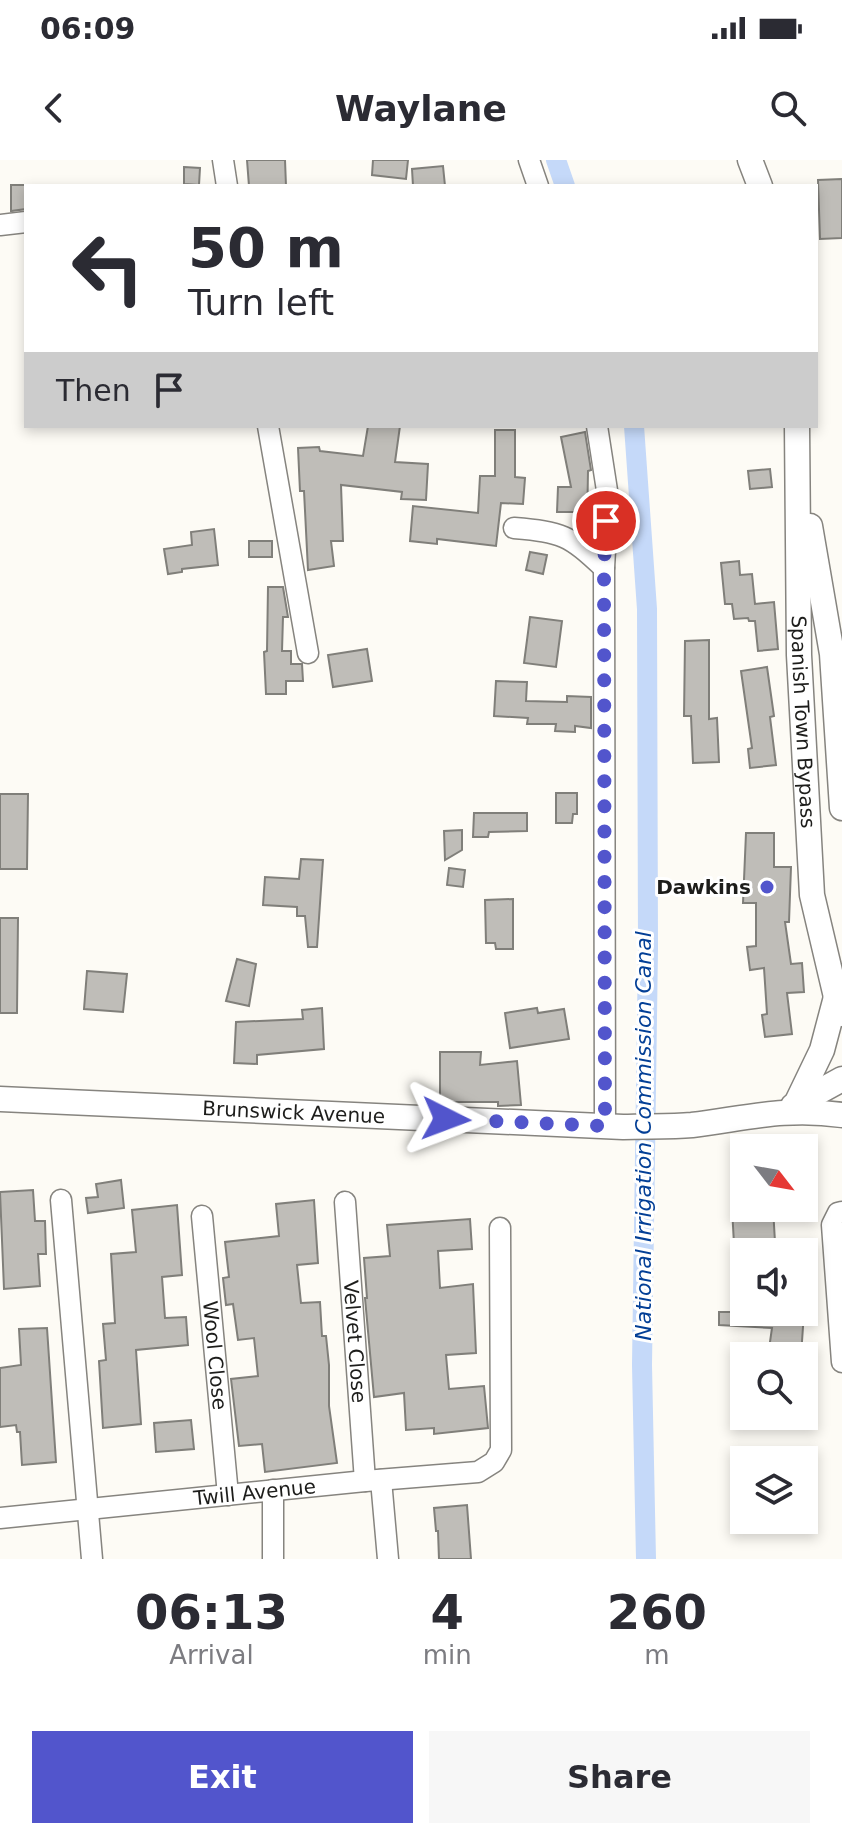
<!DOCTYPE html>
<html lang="en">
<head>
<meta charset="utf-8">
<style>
  :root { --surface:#fff; --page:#f7f7f7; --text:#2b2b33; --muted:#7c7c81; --accent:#5255cc }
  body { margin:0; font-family:"DejaVu Sans",sans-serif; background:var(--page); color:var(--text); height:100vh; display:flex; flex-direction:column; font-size:30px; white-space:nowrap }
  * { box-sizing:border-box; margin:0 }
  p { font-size:26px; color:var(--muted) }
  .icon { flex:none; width:44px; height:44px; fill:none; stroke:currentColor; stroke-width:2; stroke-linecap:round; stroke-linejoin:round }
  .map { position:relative; height:1399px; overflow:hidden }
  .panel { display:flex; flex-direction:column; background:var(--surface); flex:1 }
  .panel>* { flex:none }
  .guide { position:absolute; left:24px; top:24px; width:794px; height:244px; border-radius:0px; box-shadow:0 4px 12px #0003; background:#fff; color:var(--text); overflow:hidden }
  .needle { width:52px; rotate:121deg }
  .buttons { position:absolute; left:730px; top:974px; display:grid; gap:16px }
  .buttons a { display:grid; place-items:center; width:88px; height:88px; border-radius:0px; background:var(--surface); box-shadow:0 4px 12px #0003; font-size:40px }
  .pin { position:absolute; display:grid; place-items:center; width:68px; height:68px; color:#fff; margin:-34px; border:4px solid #fff; border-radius:50%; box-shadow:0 2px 8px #0007 }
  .me { position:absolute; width:88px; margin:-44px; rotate:93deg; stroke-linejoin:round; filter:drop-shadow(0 0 6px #0008) }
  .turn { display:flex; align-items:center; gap:28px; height:168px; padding:0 32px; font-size:36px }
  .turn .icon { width:104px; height:104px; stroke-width:2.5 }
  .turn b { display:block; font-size:56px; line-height:68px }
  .then { display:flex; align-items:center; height:76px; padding:0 32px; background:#0003; gap:16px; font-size:30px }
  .eta { display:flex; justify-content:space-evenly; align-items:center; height:136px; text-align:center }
  .eta b { font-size:48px; font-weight:600; line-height:56px }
  .primary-button { display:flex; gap:16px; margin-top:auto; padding:16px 32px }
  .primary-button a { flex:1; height:92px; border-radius:0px; background:var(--accent); color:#fff; font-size:32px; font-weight:600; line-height:92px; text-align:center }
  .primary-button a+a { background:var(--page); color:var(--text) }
  .status { display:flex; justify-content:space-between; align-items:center; height:56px; padding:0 40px; background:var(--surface); direction:ltr }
  .status svg { height:22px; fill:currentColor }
  header { display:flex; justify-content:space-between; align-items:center; height:104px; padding:0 32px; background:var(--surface); font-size:36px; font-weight:600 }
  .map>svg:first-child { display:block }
</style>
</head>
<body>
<div class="status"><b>06:09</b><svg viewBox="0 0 49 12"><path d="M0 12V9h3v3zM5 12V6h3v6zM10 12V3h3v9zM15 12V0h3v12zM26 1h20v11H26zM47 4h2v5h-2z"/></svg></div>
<header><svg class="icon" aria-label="back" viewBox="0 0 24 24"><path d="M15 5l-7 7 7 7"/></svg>Waylane<svg class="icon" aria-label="search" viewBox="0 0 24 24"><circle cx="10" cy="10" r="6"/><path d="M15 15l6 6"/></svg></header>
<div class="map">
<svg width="842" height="1399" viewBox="0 0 842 1399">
  <rect width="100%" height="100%" fill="#fdfbf5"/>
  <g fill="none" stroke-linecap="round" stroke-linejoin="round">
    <g stroke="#c5d9f9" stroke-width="20">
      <polyline points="556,0 565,26"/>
      <polyline points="634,266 647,449 648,788 642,1205 646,1399"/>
    </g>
  </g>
  <g fill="#bfbdb8" stroke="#807f7a" stroke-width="2">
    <polygon points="247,0 285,0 286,26 249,26"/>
    <polygon points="373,0 408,0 406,19 372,15"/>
    <polygon points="443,6 445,26 413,26 412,9"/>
    <polygon points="184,7 200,8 199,25 184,24"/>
    <polygon points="842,19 842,78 820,79 818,20"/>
    <polygon points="11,25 26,25 26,49 11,51"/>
    <polygon points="368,266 400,266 395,302 428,304 426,340 401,339 402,332 341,325 343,381 331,381 334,406 308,410 304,331 300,331 298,288 319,287 320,291 363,296"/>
    <polygon points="495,270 515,270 515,317 525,318 523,344 501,343 496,386 437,379 437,384 410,381 413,346 478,353 480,316 495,316"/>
    <polygon points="585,272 591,310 588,311 587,368 581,369 577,352 557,352 558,327 571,327 561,277"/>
    <polygon points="770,309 772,327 750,329 748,311"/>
    <polygon points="214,369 218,405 182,409 182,412 168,414 164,389 192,385 191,372"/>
    <rect x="249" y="381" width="23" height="16"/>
    <polygon points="530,392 547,395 543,414 526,410"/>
    <polygon points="739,401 740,415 752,414 755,444 774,442 778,489 758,491 755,461 749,461 748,458 734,459 732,444 725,444 721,403"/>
    <polygon points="268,427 283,427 288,457 283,457 282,491 291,491 291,504 302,504 303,521 286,521 286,534 266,534 264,492 267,491"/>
    <polygon points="530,457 562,461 556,507 524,503"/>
    <polygon points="709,480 709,559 717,558 719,602 693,603 691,556 684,556 685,481"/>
    <polygon points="367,489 372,521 333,527 328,495"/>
    <polygon points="767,507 774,556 770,557 776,605 750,608 748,589 752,588 741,511"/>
    <polygon points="496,521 527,522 526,541 567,542 567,536 591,537 591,568 575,566 575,572 555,571 556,564 527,564 528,558 494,556"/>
    <polygon points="556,633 577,633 577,654 573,654 572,663 556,663"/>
    <polygon points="0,634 28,634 27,709 0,709"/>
    <polygon points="474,653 527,653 527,671 489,672 488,677 473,677"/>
    <polygon points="462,670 462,690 445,700 444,671"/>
    <polygon points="746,673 774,673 774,707 791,707 789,762 785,762 791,804 802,803 804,832 787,833 792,874 765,877 762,855 767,854 764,808 750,810 747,787 756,786 756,743 743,743"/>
    <polygon points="301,699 323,700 317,787 308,787 305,756 297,756 297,747 263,745 265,717 299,719"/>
    <polygon points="449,708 465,710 463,727 447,725"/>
    <polygon points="513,739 513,789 496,789 495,783 486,783 485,740"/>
    <polygon points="0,758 18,758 17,853 0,853"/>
    <polygon points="237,799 256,804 249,846 226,841"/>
    <polygon points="87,811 127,814 123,852 84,849"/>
    <polygon points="322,848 324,889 257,895 257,904 234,903 236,862 303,859 302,850"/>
    <polygon points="537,848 538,853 564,849 569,879 510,888 505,853"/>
    <polygon points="440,892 481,892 480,905 517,901 521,945 498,946 498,942 440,942"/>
    <polygon points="121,1020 124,1048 88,1053 86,1038 98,1037 96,1024"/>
    <polygon points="33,1030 35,1061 45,1061 46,1094 38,1094 40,1126 4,1129 0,1032"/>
    <polygon points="314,1040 318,1103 297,1105 301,1143 320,1142 322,1176 326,1176 329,1205 329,1246 337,1303 265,1312 262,1284 239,1286 231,1219 258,1216 254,1178 238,1180 233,1144 226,1145 223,1118 229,1117 225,1082 279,1076 276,1044"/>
    <polygon points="177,1045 182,1115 162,1117 165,1158 186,1157 188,1185 136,1190 141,1264 103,1268 99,1201 106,1200 103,1164 115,1163 111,1094 136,1092 132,1050"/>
    <polygon points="732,1048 773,1048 775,1082 734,1084"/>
    <polygon points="470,1059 472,1089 438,1091 440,1128 473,1124 476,1193 446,1195 449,1229 484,1226 488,1268 434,1274 434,1268 406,1270 404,1233 374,1237 365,1138 367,1138 364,1098 390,1096 387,1065"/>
    <polygon points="719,1152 804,1152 801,1196 768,1196 772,1168 719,1165"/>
    <polygon points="47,1168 56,1302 22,1305 20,1272 17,1272 16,1265 0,1267 0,1208 21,1205 19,1169"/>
    <polygon points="191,1260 194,1289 156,1292 154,1263"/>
    <polygon points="467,1345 471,1399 439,1399 438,1371 436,1371 434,1348"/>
  </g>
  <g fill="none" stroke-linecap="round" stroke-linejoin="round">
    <g stroke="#86847f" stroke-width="23">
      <g id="minor">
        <polyline points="223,0 227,26"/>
        <polyline points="529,0 538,26"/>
        <polyline points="0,65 26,62"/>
        <polyline points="268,266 308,493"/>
        <polyline points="597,266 608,337 604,408 605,966"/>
        <path d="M 514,368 C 562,372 569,375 604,408"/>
        <polyline points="61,1040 92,1399"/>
        <path id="s1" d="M 345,1042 L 365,1321"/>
        <polyline points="842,1052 838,1053 832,1065 842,1202"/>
        <path id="s2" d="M 202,1056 L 228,1335"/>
        <polyline points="381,1320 388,1399"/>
        <path id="s3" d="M 0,1358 L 365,1321 L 478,1312 L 494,1302 L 501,1290 L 500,1068"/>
        <polyline points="273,1399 273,1330"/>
      </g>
    </g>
    <g stroke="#86847f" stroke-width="27">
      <g id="major">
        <polyline points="750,0 760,26"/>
        <path id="s4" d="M 797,266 L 799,495 L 812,735 L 836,837 L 842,854"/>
        <polyline points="810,366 832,494 842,648"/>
        <path id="s5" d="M 0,939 L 623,967 C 646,966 670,967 692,965 C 748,958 785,947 842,955"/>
        <polyline points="796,944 822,890 836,837"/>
        <polyline points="793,946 842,919"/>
      </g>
    </g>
    <use href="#minor" stroke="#fff" stroke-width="20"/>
    <use href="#major" stroke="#fff" stroke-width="24"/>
  </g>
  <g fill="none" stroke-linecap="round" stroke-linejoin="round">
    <polyline stroke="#5255cc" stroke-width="14" stroke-dasharray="0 25.2" points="446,959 605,966 604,408 606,361"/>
  </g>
  <circle fill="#5255cc" stroke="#fff" stroke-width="3" cx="767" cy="727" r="8"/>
  <g text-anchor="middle" stroke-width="6" stroke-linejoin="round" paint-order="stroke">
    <g font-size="20" fill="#1d1d1b" stroke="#fff">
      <text dy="7" stroke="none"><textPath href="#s4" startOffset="296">Spanish Town Bypass</textPath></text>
      <text dy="7" stroke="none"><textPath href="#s5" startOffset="294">Brunswick Avenue</textPath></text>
      <text dy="7" stroke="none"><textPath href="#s1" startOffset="140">Velvet Close</textPath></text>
      <text dy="7" stroke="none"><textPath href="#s2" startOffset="140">Wool Close</textPath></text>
      <text dy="7" stroke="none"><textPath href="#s3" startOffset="256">Twill Avenue</textPath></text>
    </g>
    <g font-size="20" font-weight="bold" fill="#1d1d1b" stroke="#fff" text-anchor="end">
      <text x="751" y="734">Dawkins</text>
    </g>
    <g font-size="22" font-style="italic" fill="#033f96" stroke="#fff">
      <text transform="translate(643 976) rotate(-90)" y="8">National Irrigation Commission Canal</text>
    </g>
  </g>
</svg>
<div class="buttons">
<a><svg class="needle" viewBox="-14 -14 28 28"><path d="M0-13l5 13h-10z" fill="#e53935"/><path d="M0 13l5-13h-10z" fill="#7c7c81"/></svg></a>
<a><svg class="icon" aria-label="sound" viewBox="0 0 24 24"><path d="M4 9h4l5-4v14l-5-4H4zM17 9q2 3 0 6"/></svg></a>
<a><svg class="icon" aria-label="search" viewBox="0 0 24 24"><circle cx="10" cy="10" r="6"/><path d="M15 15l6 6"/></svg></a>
<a><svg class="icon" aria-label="layers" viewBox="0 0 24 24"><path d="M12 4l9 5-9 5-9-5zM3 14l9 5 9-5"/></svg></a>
</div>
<div class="pin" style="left:606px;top:361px;background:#d93025"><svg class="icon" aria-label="arrive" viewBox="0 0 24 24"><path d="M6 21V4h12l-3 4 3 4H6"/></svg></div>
<svg class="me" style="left:446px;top:959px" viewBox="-20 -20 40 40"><path d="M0-17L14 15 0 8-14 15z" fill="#5255cc" stroke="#fff" stroke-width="4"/></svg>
<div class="guide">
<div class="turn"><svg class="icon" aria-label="left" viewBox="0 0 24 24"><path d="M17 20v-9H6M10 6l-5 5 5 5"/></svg><div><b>50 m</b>Turn left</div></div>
<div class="then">Then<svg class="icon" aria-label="arrive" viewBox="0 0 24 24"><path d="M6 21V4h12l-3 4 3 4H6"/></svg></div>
</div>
</div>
<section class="panel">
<div class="eta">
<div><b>06:13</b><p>Arrival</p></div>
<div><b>4</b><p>min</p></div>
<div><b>260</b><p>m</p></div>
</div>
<div class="primary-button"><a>Exit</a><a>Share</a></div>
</section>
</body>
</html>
